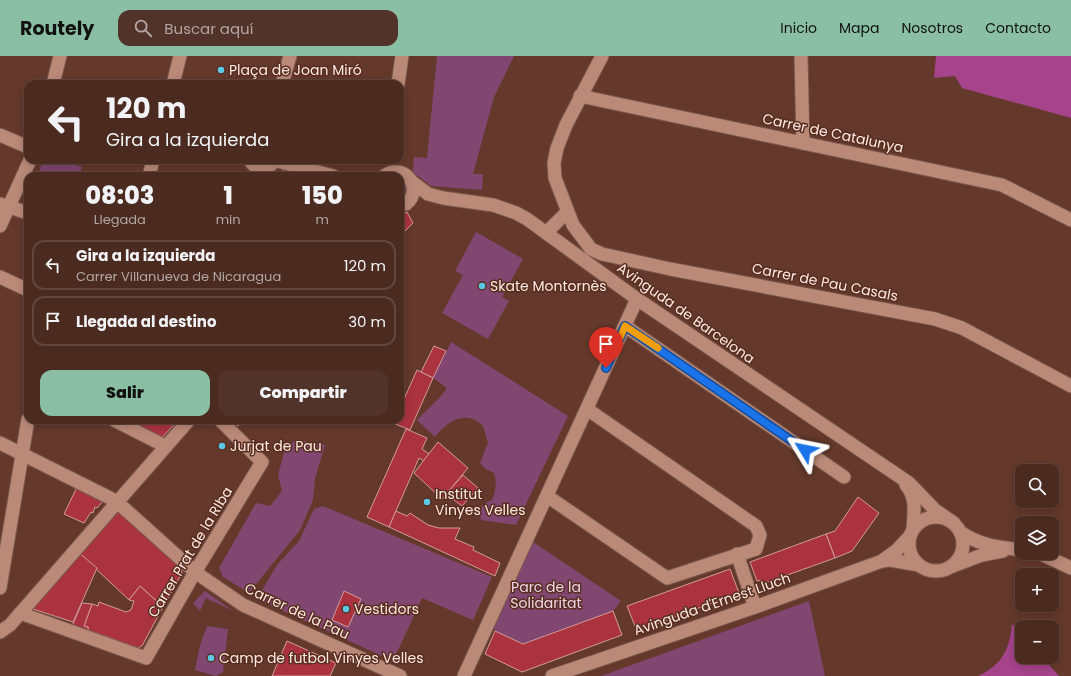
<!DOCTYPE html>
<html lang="es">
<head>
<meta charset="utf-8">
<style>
  :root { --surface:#4b2b20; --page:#523329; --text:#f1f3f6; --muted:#b2a7a5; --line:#62473e; --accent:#8abfa5 }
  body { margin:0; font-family:Poppins,sans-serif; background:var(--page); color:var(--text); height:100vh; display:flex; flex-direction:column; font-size:15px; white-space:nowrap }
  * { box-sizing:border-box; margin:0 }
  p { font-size:13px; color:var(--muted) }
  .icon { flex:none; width:22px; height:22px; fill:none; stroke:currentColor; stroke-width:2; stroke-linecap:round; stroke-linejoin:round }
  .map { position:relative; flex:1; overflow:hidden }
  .drawer { position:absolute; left:24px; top:116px; width:380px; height:252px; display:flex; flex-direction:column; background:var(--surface); border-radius:12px; box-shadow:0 2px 10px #0003,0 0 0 1px var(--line) }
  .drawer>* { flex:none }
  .banner { position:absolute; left:24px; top:24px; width:380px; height:84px; border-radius:12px; box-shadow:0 2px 10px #0003,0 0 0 1px var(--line); background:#4b2b20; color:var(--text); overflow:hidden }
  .controls { position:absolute; left:1015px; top:408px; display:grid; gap:8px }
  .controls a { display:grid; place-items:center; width:44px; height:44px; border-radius:8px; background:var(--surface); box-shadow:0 2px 10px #0003,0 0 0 1px var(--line); font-size:20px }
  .pin { position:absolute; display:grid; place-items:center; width:34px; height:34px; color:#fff; margin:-41px -17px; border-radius:50% 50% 50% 0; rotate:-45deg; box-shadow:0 0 4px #0007 }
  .pin .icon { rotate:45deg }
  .me { position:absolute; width:44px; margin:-22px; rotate:305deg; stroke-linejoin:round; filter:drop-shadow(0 0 3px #0008) }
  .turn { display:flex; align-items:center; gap:14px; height:84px; padding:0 16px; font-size:18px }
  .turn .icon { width:52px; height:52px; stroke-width:2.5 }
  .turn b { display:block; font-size:28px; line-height:34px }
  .eta { display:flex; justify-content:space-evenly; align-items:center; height:68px; text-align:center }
  .eta b { font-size:24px; font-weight:800; line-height:28px }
  .cta { display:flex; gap:8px; margin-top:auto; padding:8px 16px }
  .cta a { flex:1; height:46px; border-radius:12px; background:var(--accent); color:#111; font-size:16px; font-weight:800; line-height:46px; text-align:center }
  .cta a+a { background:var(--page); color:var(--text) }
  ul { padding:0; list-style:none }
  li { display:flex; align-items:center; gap:12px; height:50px; margin:0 8px 6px; padding:0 8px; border:2px solid var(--line); border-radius:12px }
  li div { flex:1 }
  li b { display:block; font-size:15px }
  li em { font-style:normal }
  header { display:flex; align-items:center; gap:24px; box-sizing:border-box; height:56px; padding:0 20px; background:var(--accent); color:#111 }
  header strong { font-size:19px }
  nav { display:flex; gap:22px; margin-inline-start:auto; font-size:14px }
  .search { width:280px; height:36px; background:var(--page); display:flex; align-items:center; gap:10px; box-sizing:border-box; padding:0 14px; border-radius:12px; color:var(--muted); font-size:15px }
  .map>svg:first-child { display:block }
</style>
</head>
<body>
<header>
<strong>Routely</strong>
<div class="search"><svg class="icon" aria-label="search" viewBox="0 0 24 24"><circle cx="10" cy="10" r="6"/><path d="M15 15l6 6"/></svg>Buscar aquí</div>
<nav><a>Inicio</a><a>Mapa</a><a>Nosotros</a><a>Contacto</a></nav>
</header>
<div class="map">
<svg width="1071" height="620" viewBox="0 0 1071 620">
  <rect width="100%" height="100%" fill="#64392b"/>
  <g fill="#824771">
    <polygon points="437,0 514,0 494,41 473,118 483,118 482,134 431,130 413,116 414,101 427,102"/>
    <polygon points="43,104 59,104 82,111 79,120 38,120"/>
    <path d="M 400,124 C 408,129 408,138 400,144 Z"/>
    <polygon points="476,176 523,203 502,241 509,245 488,283 442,257 463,219 455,215"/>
    <path d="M 451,286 L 568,360 L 516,469 L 481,464 L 479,454 L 485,447 L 492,444 C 496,434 497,427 494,417 L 486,413 L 480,407 L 488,387 L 483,370 C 466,353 447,365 435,381 L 417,364 L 441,340 L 447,332 L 433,322 Z"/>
    <polygon points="299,384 325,389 315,422 313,444 300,474 249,537 223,521 219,512 256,447 270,450 282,435 278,419 286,389"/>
    <polygon points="323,450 492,521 473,564 422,542 393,605 257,543 277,509 299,485 314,453"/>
    <polygon points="530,484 621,545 613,555 523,588 495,575 492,566"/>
    <polygon points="205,535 233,555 206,542 200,555 193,547"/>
    <polygon points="809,545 825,620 601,620"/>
    <polygon points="207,570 228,573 223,616 216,620 195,614 200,589"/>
  </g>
  <g fill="#a5438b">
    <polygon points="936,0 1071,0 1071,62 962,32 955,20 934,22"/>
    <path d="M 1012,568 L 1022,579 L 1022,601 L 1042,601 L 1059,620 L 978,620 C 1003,608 1009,594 1012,568 Z"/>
  </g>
  <g fill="#ab333f" stroke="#d29b9b">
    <polygon points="283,113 313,120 282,120"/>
    <polygon points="407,156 413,167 400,180 400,159"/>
    <polygon points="434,290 446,295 433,322 421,316"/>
    <polygon points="417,314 433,322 410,374 393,367 395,364 400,364 400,352"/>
    <polygon points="125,364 142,364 138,371"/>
    <polygon points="142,364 178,364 161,383 138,371"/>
    <polygon points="231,364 243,364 238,370"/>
    <polygon points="406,373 427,382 422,393 429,398 424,405 419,402 389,471 367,461"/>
    <polygon points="438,386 468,412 442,443 414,417"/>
    <polygon points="463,419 478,432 462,450 446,438"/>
    <polygon points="79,427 103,445 97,452 95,451 93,457 91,456 84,467 64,458"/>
    <polygon points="858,441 879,457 852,495 835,502 826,478 835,475"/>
    <polygon points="396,455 407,460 410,457 428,469 439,472 460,472 455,483 474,491 473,494 500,507 495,520 389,471"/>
    <polygon points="113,456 118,456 181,510 182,517 163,551 140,530 129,544 77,495"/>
    <polygon points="826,478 835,502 762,528 761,524 757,525 750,506"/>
    <polygon points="77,495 97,512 73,566 30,552"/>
    <polygon points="730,513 739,537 637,575 627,550"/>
    <polygon points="140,530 163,551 142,590 138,592 88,574 88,571 84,570 92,548 98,550 99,546 126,556 131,554 134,545 129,544"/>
    <polygon points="344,535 361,543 348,571 332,564"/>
    <polygon points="82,547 92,548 84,570 88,571 88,574 72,570"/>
    <polygon points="613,555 622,579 522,616 485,598 495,575 523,588"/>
    <polygon points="287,585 336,607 330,620 272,620"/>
  </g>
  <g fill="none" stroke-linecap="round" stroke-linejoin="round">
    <g stroke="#7a574b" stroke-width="15">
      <g id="minor">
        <polyline points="602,0 566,69 557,92 554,107 555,122 573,169 591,193 602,198 670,213 935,263 962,272 1071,330"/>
        <polyline points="801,0 803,87"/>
        <polyline points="53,28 60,0"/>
        <polyline points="173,28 180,0"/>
        <polyline points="282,28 290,0"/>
        <polyline points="398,28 402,0"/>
        <polyline points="580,40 1002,129 1071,164"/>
        <polyline points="0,79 28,91"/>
        <path d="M 250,104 C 255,115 269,116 274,104"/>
        <polyline points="274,104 333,120"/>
        <polyline points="149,120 153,104"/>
        <path d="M 384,120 C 404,106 425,132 406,148"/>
        <polyline points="412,126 428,138 443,142 493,149 516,157 527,163 637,243 909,427 935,454 954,467"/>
        <polyline points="0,148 28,157"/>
        <polyline points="0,170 30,104"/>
        <polyline points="546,177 567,156"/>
        <polyline points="0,221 28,234"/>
        <polyline points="625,270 844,421"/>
        <polyline points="114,364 165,390"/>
        <polyline points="0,387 116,445 195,516 243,549 400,620"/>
        <path d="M 906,429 C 917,441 914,458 913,473"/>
        <polyline points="547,440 667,522 756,493 760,479 756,470 587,353"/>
        <circle cx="936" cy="488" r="27"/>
        <path d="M 960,476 C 981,490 998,491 1022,494"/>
        <polyline points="1039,497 1071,512"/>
        <polyline points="737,498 755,551"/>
        <polyline points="882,505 897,494 910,480"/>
        <polyline points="953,510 982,499 1003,495"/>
        <polyline points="0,532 28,363"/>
        <polyline points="20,557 146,602 195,516 262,406 220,364"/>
        <polyline points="0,576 10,569 189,364"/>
        <polyline points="464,620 637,243"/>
        <polyline points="552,620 755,551 882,505 890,504 919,509"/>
      </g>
    </g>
    <use href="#minor" stroke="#ba8978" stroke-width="13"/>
  </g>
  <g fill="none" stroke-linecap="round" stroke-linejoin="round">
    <g stroke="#114b97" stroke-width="10">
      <polyline id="route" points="606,312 625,270 805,394"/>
    </g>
    <use href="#route" stroke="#1a73e8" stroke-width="7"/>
    <polyline stroke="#f59e0b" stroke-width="7" points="620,282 625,270 658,292"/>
  </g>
  <g fill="#5bc8e6" stroke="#582e20" stroke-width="1.5">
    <circle cx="221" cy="14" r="4"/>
    <circle cx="482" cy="230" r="4"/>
    <circle cx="222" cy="390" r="4"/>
    <circle cx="427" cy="446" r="4"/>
    <circle cx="346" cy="553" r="4"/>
    <circle cx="211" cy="602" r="4"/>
  </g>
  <g text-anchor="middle" stroke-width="3" stroke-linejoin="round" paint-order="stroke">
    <g font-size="14" fill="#fee8e0" stroke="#582e20" text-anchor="start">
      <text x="229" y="19">Plaça de Joan Miró</text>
      <text x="490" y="235">Skate Montornès</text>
      <text x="230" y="395">Jurjat de Pau</text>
      <text x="435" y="443">Institut<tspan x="435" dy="16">Vinyes Velles</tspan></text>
      <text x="354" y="558">Vestidors</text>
      <text x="219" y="607">Camp de futbol Vinyes Velles</text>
    </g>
    <g font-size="14" fill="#fee8e0" stroke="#582e20">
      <text transform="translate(833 77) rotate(12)" y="5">Carrer de Catalunya</text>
      <text transform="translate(825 226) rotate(11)" y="5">Carrer de Pau Casals</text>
      <text transform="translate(686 257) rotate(35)" y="5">Avinguda de Barcelona</text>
      <text transform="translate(190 496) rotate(-59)" y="5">Carrer Prat de la RIba</text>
      <text transform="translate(712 548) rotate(-19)" y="5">Avinguda d'Ernest Lluch</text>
      <text transform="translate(297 555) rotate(25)" y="5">Carrer de la Pau</text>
    </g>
    <g font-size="14" fill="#f0d5e6" stroke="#582e20">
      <text x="546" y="536">Parc de la<tspan x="546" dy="16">Solidaritat</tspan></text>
    </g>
  </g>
</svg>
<div class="controls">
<a><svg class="icon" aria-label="search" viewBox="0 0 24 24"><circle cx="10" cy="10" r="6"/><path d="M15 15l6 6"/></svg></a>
<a><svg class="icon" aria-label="layers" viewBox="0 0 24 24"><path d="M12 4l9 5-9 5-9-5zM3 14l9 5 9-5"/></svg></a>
<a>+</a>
<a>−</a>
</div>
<div class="pin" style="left:606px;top:312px;background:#d93025"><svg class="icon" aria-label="arrive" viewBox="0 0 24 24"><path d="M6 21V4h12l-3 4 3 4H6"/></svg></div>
<svg class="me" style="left:805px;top:394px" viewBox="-20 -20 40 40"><path d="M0-17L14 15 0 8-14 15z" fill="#1a73e8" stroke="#fff" stroke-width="4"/></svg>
<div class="banner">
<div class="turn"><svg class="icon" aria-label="left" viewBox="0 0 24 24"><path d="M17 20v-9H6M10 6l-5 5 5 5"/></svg><div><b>120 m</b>Gira a la izquierda</div></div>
</div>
<section class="drawer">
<div class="eta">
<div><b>08:03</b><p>Llegada</p></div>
<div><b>1</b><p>min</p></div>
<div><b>150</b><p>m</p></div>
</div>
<ul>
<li><svg class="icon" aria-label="left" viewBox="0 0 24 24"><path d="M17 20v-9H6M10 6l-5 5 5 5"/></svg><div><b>Gira a la izquierda</b><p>Carrer Villanueva de Nicaragua</p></div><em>120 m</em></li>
<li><svg class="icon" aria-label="arrive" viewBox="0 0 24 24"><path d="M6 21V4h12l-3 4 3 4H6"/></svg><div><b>Llegada al destino</b></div><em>30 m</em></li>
</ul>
<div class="cta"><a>Salir</a><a>Compartir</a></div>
</section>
</div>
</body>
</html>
